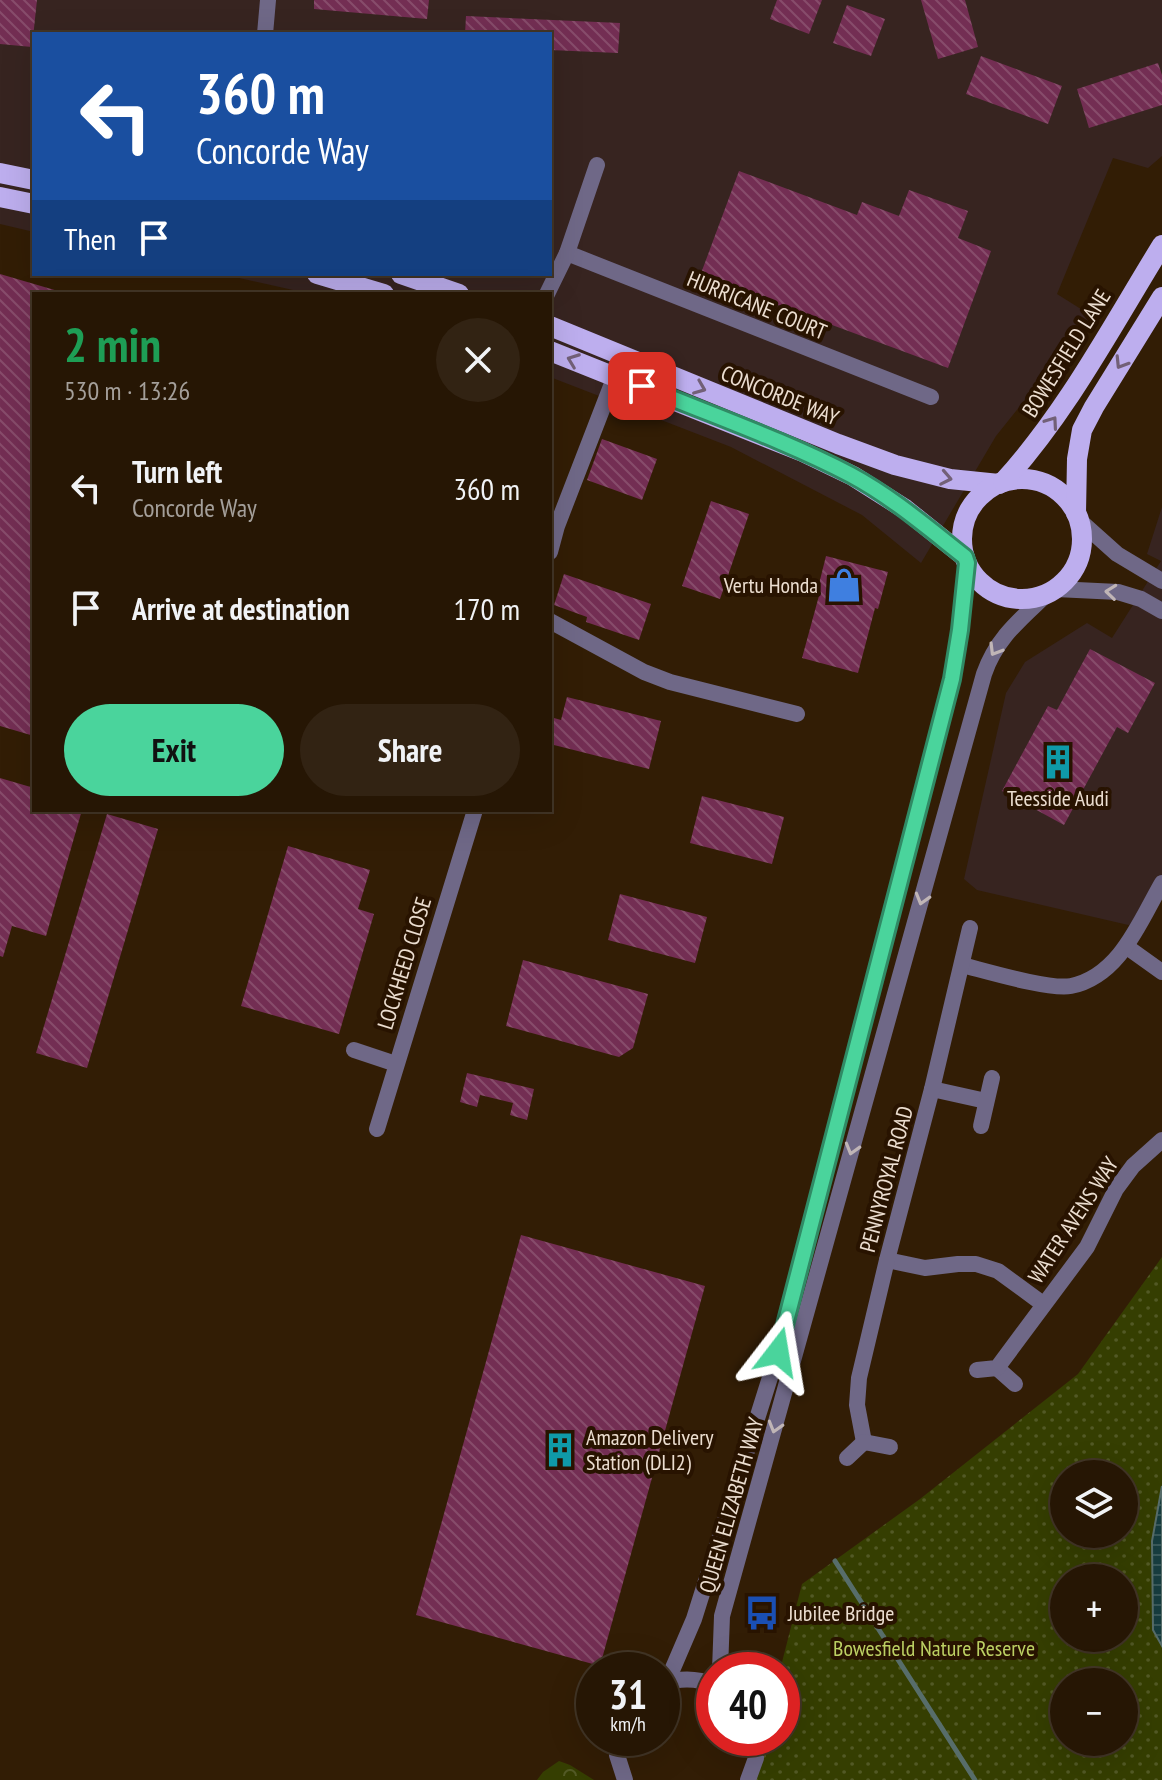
<!DOCTYPE html>
<html lang="en">
<head>
<meta charset="utf-8">
<style>
  :root { --surface:#261604; --page:#322313; --text:#f1f3f6; --muted:#a49f9a; --line:#423526; --accent:#4ad49c }
  body { margin:0; font-family:"PT Sans Narrow",sans-serif; background:var(--page); color:var(--text); height:100vh; display:flex; flex-direction:column; font-size:30px; white-space:nowrap }
  * { box-sizing:border-box; margin:0 }
  p { font-size:26px; color:var(--muted) }
  .icon { flex:none; width:44px; height:44px; fill:none; stroke:currentColor; stroke-width:2; stroke-linecap:round; stroke-linejoin:round }
  .map { position:relative; flex:1; overflow:hidden }
  .side { position:absolute; left:32px; top:292px; width:520px; height:520px; display:flex; flex-direction:column; background:var(--surface); border-radius:0px; box-shadow:0 8px 32px #0002,0 0 0 2px var(--line) }
  .side>* { flex:none }
  .top-card { position:absolute; left:32px; top:32px; width:520px; height:244px; border-radius:0px; box-shadow:0 8px 32px #0002,0 0 0 2px var(--line); background:#1a4fa0; color:#fff; overflow:hidden }
  .controls { position:absolute; left:1050px; top:1460px; display:grid; gap:16px }
  .controls a { display:grid; place-items:center; width:88px; height:88px; border-radius:50%; background:var(--surface); box-shadow:0 8px 32px #0002,0 0 0 2px var(--line); font-size:40px }
  .speed { position:absolute; left:576px; top:1652px; display:flex; gap:16px; font-size:40px; font-weight:700; text-align:center }
  .speed>* { display:grid; place-content:center; width:104px; height:104px; border-radius:50%; background:var(--surface); box-shadow:0 8px 32px #0002,0 0 0 2px var(--line); line-height:1 }
  .speed small { font-size:20px; font-weight:400 }
  .speed .limit { border:12px solid #d22; background:#fff; color:#111 }
  .pin { position:absolute; display:grid; place-items:center; width:68px; height:68px; color:#fff; margin:-34px; border-radius:16px; box-shadow:0 4px 12px #0006 }
  .me { position:absolute; width:88px; margin:-44px; rotate:14deg; stroke-linejoin:round; filter:drop-shadow(0 0 6px #0008) }
  .turn { display:flex; align-items:center; gap:28px; height:168px; padding:0 32px; font-size:36px }
  .turn .icon { width:104px; height:104px; stroke-width:2.5 }
  .turn b { display:block; font-size:56px; line-height:68px }
  .then { display:flex; align-items:center; height:76px; padding:0 32px; background:#0003; gap:16px; font-size:30px }
  .round { display:grid; place-items:center; flex:none; width:84px; height:84px; border-radius:42px; background:var(--page) }
  .summary { display:flex; align-items:center; justify-content:space-between; height:136px; padding:0 32px }
  h1 { font-size:48px; font-weight:700; line-height:60px; color:#1e9e55 }
  .cta { display:flex; gap:16px; margin-top:auto; padding:16px 32px }
  .cta a { flex:1; height:92px; border-radius:48px; background:var(--accent); color:#111; font-size:32px; font-weight:700; line-height:92px; text-align:center }
  .cta a+a { background:var(--page); color:var(--text) }
  ul { padding:0; list-style:none }
  li { display:flex; align-items:center; gap:24px; height:120px; padding:0 32px }
  li div { flex:1 }
  li b { display:block; font-size:30px }
  li em { font-style:normal }
  .map>svg:first-child { display:block }
</style>
</head>
<body>
<div class="map">
<svg width="1162" height="1780" viewBox="0 0 1162 1780">
  <defs>
    <pattern id="forest-crowns" width="20" height="18" patternUnits="userSpaceOnUse" patternTransform="scale(2)"><rect width="20" height="18" fill="#353e01"/><path d="M2 6a3 3 0 1 1 6 0M12 15a3 3 0 1 1 6 0" fill="none" stroke="#525925"/></pattern>
    <pattern id="park-dots" width="8" height="8" patternUnits="userSpaceOnUse" patternTransform="scale(2)"><rect width="8" height="8" fill="#353e01"/><path d="M2 2h.1M6 6h.1" fill="none" stroke="#525925" stroke-width="1.8" stroke-linecap="round"/></pattern>
    <pattern id="water-rules" width="6" height="5" patternUnits="userSpaceOnUse" patternTransform="scale(2)"><rect width="6" height="5" fill="#173c3e"/><path d="M0 2.5h6" fill="none" stroke="#395859"/></pattern>
    <pattern id="building-back-hatch" width="6" height="6" patternUnits="userSpaceOnUse" patternTransform="scale(2)"><rect width="6" height="6" fill="#732e53"/><path d="M-1 5l2 2M0 0l6 6M5-1l2 2" fill="none" stroke="#874c6b"/></pattern>
  </defs>
  <rect width="100%" height="100%" fill="#321d05"/>
  <g fill="#372420">
    <polygon points="0,0 1162,0 1162,156 1148,168 1113,158 1057,294 1092,316 996,436 921,563 862,515 731,447 550,377 550,294 311,294 221,274 550,274 550,34 34,34 34,232 0,224"/>
    <polygon points="1162,507 1162,883 1137,927 977,890 964,879 1006,693 1025,662 1087,623 1112,638 1161,561 1147,554"/>
  </g>
  <polygon fill="url(#forest-crowns)" points="559,1761 570,1765 594,1780 537,1780 543,1772"/>
  <path fill="url(#park-dots)" fill-rule="evenodd" d="M 1162,1257 L 1162,1494 L 1153,1630 L 1162,1646 L 1162,1780 L 752,1780 L 763,1738 L 782,1738 L 782,1670 L 780,1670 L 802,1584 L 920,1499 L 1078,1374 ZM 1064,1474 L 1124,1474 L 1124,1534 L 1064,1534 ZM 1064,1578 L 1124,1578 L 1124,1638 L 1064,1638 ZM 1064,1682 L 1124,1682 L 1124,1742 L 1064,1742 Z"/>
  <polygon fill="url(#water-rules)" stroke="#576d6a" stroke-width="2" points="1162,1486 1162,1646 1153,1630 1152,1541"/>
  <g fill="none" stroke-linecap="round" stroke-linejoin="round">
    <polyline stroke="#576d6a" stroke-width="5" points="835,1561 975,1780"/>
  </g>
  <g fill="url(#building-back-hatch)">
    <polygon points="0,0 37,0 32,47 0,44"/>
    <polygon points="314,0 429,0 427,19 314,9"/>
    <polygon points="777,0 822,0 809,34 770,19"/>
    <polygon points="921,0 965,0 978,47 938,59"/>
    <polygon points="847,5 885,19 871,56 833,43"/>
    <polygon points="466,16 620,23 618,53 550,50 550,34 465,34"/>
    <polygon points="981,56 1062,86 1048,124 966,94"/>
    <polygon points="1158,63 1162,75 1162,105 1089,128 1077,89"/>
    <polygon points="739,171 857,215 862,202 899,216 909,190 968,211 958,238 991,251 948,368 700,276"/>
    <polygon points="0,274 58,291 57,294 34,294 34,736 0,726"/>
    <polygon points="602,439 657,459 642,500 587,480"/>
    <polygon points="711,501 749,514 720,599 682,586"/>
    <polygon points="826,556 888,572 878,609 875,608 858,673 802,658 820,592 817,592"/>
    <polygon points="564,574 651,604 639,640 586,622 587,617 554,605"/>
    <polygon points="1090,649 1155,683 1128,733 1117,727 1064,825 1002,791 1048,706 1057,710"/>
    <polygon points="567,697 661,721 649,769 550,744 554,718 561,720"/>
    <polygon points="0,778 34,788 34,810 82,810 46,936 12,926 3,957 0,956"/>
    <polygon points="702,796 784,817 772,864 690,843"/>
    <polygon points="107,814 158,829 87,1068 36,1053"/>
    <polygon points="288,846 370,870 358,909 374,914 339,1034 241,1006"/>
    <polygon points="620,894 707,917 695,963 608,940"/>
    <polygon points="523,960 648,994 633,1048 619,1057 506,1026"/>
    <polygon points="467,1073 534,1089 527,1120 510,1115 513,1103 480,1095 477,1107 460,1102"/>
    <polygon points="521,1235 705,1286 600,1666 416,1615"/>
  </g>
  <g fill="none" stroke-linecap="round" stroke-linejoin="round">
    <g stroke="#6f6887" stroke-width="16">
      <polyline points="265,34 268,0"/>
      <polyline points="567,253 931,397"/>
      <polyline points="547,294 567,253 597,165"/>
      <polyline points="1079,520 1117,554 1162,581"/>
      <polyline points="550,552 557,526 615,376"/>
      <polyline points="1056,589 1118,592 1141,599 1162,611"/>
      <polyline points="550,621 644,672 670,682 797,714"/>
      <polyline points="1127,947 1162,972"/>
      <path d="M 962,965 C 986,971 1049,990 1071,986 C 1120,976 1140,921 1162,883"/>
      <polyline points="354,1050 396,1064"/>
      <polyline points="932,1089 986,1101"/>
      <polyline points="981,1126 992,1078"/>
      <polyline points="377,1129 475,810"/>
      <polyline points="887,1260 925,1268 958,1264 976,1264 998,1271 1043,1304"/>
      <polyline points="997,1368 1015,1384"/>
      <polyline points="977,1370 997,1368 1087,1247 1116,1189 1133,1166 1162,1140"/>
      <polyline points="864,1442 857,1405 859,1378 887,1260 932,1089 970,928"/>
      <polyline points="847,1458 864,1442 890,1447"/>
      <path d="M 720,1670 L 722,1616 L 984,674 C 997,637 1021,619 1048,593"/>
      <polyline points="667,1682 694,1619 778,1352 952,679 960,630 967,563"/>
      <path d="M 662,1684 C 679,1678 697,1678 714,1685"/>
      <polyline points="618,1738 617,1755 625,1780"/>
      <polyline points="748,1780 756,1758 755,1738"/>
    </g>
    <g stroke="#bdaeee" stroke-width="20">
      <polyline points="0,173 34,180"/>
      <polyline points="0,197 34,204"/>
      <polyline points="317,274 384,294"/>
      <polyline points="401,274 459,294"/>
      <polyline points="550,326 838,444 895,465 950,479 999,484"/>
      <polyline points="550,351 803,452 853,476 905,509 965,557"/>
      <circle cx="1022" cy="539" r="60"/>
      <path d="M 1003,482 C 1067,412 1112,326 1162,245"/>
      <polyline points="1076,513 1077,459 1082,430 1094,407 1162,297"/>
    </g>
  </g>
  <defs><path id="oneway-chevron" d="M-2-3.5L2.5 0L-2 3.5" fill="none" stroke-width="1.6" stroke-linecap="round" stroke-linejoin="round" transform="scale(2)"/></defs>
  <g stroke="#726077">
    <use href="#oneway-chevron" transform="translate(573 360) rotate(-159)"/>
    <use href="#oneway-chevron" transform="translate(1121 363) rotate(122)"/>
    <use href="#oneway-chevron" transform="translate(700 388) rotate(22)"/>
    <use href="#oneway-chevron" transform="translate(1052 422) rotate(-55)"/>
    <use href="#oneway-chevron" transform="translate(946 478) rotate(11)"/>
  </g>
  <g stroke="#c0b5b6">
    <use href="#oneway-chevron" transform="translate(1111 592) rotate(-174)"/>
    <use href="#oneway-chevron" transform="translate(995 650) rotate(121)"/>
    <use href="#oneway-chevron" transform="translate(922 899) rotate(106)"/>
    <use href="#oneway-chevron" transform="translate(852 1149) rotate(106)"/>
    <use href="#oneway-chevron" transform="translate(775 1427) rotate(106)"/>
  </g>
  <g fill="none" stroke-linecap="round" stroke-linejoin="round">
    <g stroke="#308a65" stroke-width="20">
      <path id="route" d="M 642,386 C 711,415 784,440 851,475 C 892,497 928,528 965,557 L 967,563 L 960,630 L 952,679 L 778,1352"/>
    </g>
    <use href="#route" stroke="#4ad49c" stroke-width="14"/>
  </g>
  <defs>
    <g id="shop-bare" transform="scale(2.76)"><path d="M-5-2.5h2.3a2.7 3.5 0 0 1 5.4 0H5L5.5 6h-11ZM-1.5-2.5h3a1.5 2.3 0 0 0-3 0Z" fill="#3f7fe0" stroke="#281300" stroke-width="2.5" paint-order="stroke"/></g>
    <g id="building-bare" transform="scale(2.76)"><path d="M-4-6H4V6H1V3H-1V6H-4ZM-2.5-4.3h1.7v1.8h-1.7ZM.8-4.3h1.7v1.8H.8ZM-2.5-1h1.7V.8h-1.7ZM.8-1h1.7V.8H.8Z" fill="#0f9aa8" stroke="#281300" stroke-width="2.5" paint-order="stroke"/></g>
    <g id="bus-bare" transform="scale(2.76)"><path d="M-5-6H5V4H4V6H2V4H-2V6H-4V4H-5ZM-3.5-4V0h7V-4ZM-3.5 1.2v1.5H-2V1.2ZM2 1.2v1.5H3.5V1.2Z" fill="#1a4fb4" stroke="#281300" stroke-width="2.5" paint-order="stroke"/></g>
  </defs>
  <g fill-rule="evenodd">
    <use href="#shop-bare" x="844" y="585"/>
    <use href="#building-bare" x="1058" y="762"/>
    <use href="#building-bare" x="560" y="1450"/>
    <use href="#bus-bare" x="762" y="1613"/>
  </g>
  <g text-anchor="middle" stroke-width="8" stroke-linejoin="round" paint-order="stroke">
    <g font-size="22" fill="#ecded0" stroke="#281300">
      <text transform="translate(757 305) rotate(22)" y="8">HURRICANE COURT</text>
      <text transform="translate(1066 353) rotate(-58)" y="8">BOWESFIELD LANE</text>
      <text transform="translate(780 395) rotate(22)" y="8">CONCORDE WAY</text>
      <text transform="translate(404 963) rotate(-73)" y="8">LOCKHEED CLOSE</text>
      <text transform="translate(886 1179) rotate(-75)" y="8">PENNYROYAL ROAD</text>
      <text transform="translate(1073 1220) rotate(-57)" y="8">WATER AVENS WAY</text>
      <text transform="translate(731 1505) rotate(-74)" y="8">QUEEN ELIZABETH WAY</text>
    </g>
    <g font-size="22" fill="#ecded0" stroke="#281300" text-anchor="start">
      <text x="818" y="593" text-anchor="end">Vertu Honda</text>
      <text x="1058" y="806" text-anchor="middle">Teesside Audi</text>
      <text x="586" y="1445">Amazon Delivery<tspan x="586" dy="25">Station (DLI2)</tspan></text>
      <text x="788" y="1621">Jubilee Bridge</text>
    </g>
    <g font-size="22" fill="#bcd063" stroke="#281300">
      <text x="934" y="1656">Bowesfield Nature Reserve</text>
    </g>
  </g>
</svg>
<div class="controls">
<a><svg class="icon" aria-label="layers" viewBox="0 0 24 24"><path d="M12 4l9 5-9 5-9-5zM3 14l9 5 9-5"/></svg></a>
<a>+</a>
<a>−</a>
</div>
<div class="speed"><div>31<small>km/h</small></div><div class="limit">40</div></div>
<div class="pin" style="left:642px;top:386px;background:#d93025"><svg class="icon" aria-label="arrive" viewBox="0 0 24 24"><path d="M6 21V4h12l-3 4 3 4H6"/></svg></div>
<svg class="me" style="left:778px;top:1352px" viewBox="-20 -20 40 40"><path d="M0-17L14 15 0 8-14 15z" fill="#4ad49c" stroke="#fff" stroke-width="4"/></svg>
<div class="top-card">
<div class="turn"><svg class="icon" aria-label="left" viewBox="0 0 24 24"><path d="M17 20v-9H6M10 6l-5 5 5 5"/></svg><div><b>360 m</b>Concorde Way</div></div>
<div class="then">Then<svg class="icon" aria-label="arrive" viewBox="0 0 24 24"><path d="M6 21V4h12l-3 4 3 4H6"/></svg></div>
</div>
<section class="side">
<div class="summary"><div><h1>2 min</h1><p>530 m · 13:26</p></div><a class="round"><svg class="icon" aria-label="close" viewBox="0 0 24 24"><path d="M6 6l12 12M18 6L6 18"/></svg></a></div>
<ul>
<li><svg class="icon" aria-label="left" viewBox="0 0 24 24"><path d="M17 20v-9H6M10 6l-5 5 5 5"/></svg><div><b>Turn left</b><p>Concorde Way</p></div><em>360 m</em></li>
<li><svg class="icon" aria-label="arrive" viewBox="0 0 24 24"><path d="M6 21V4h12l-3 4 3 4H6"/></svg><div><b>Arrive at destination</b></div><em>170 m</em></li>
</ul>
<div class="cta"><a>Exit</a><a>Share</a></div>
</section>
</div>
</body>
</html>
